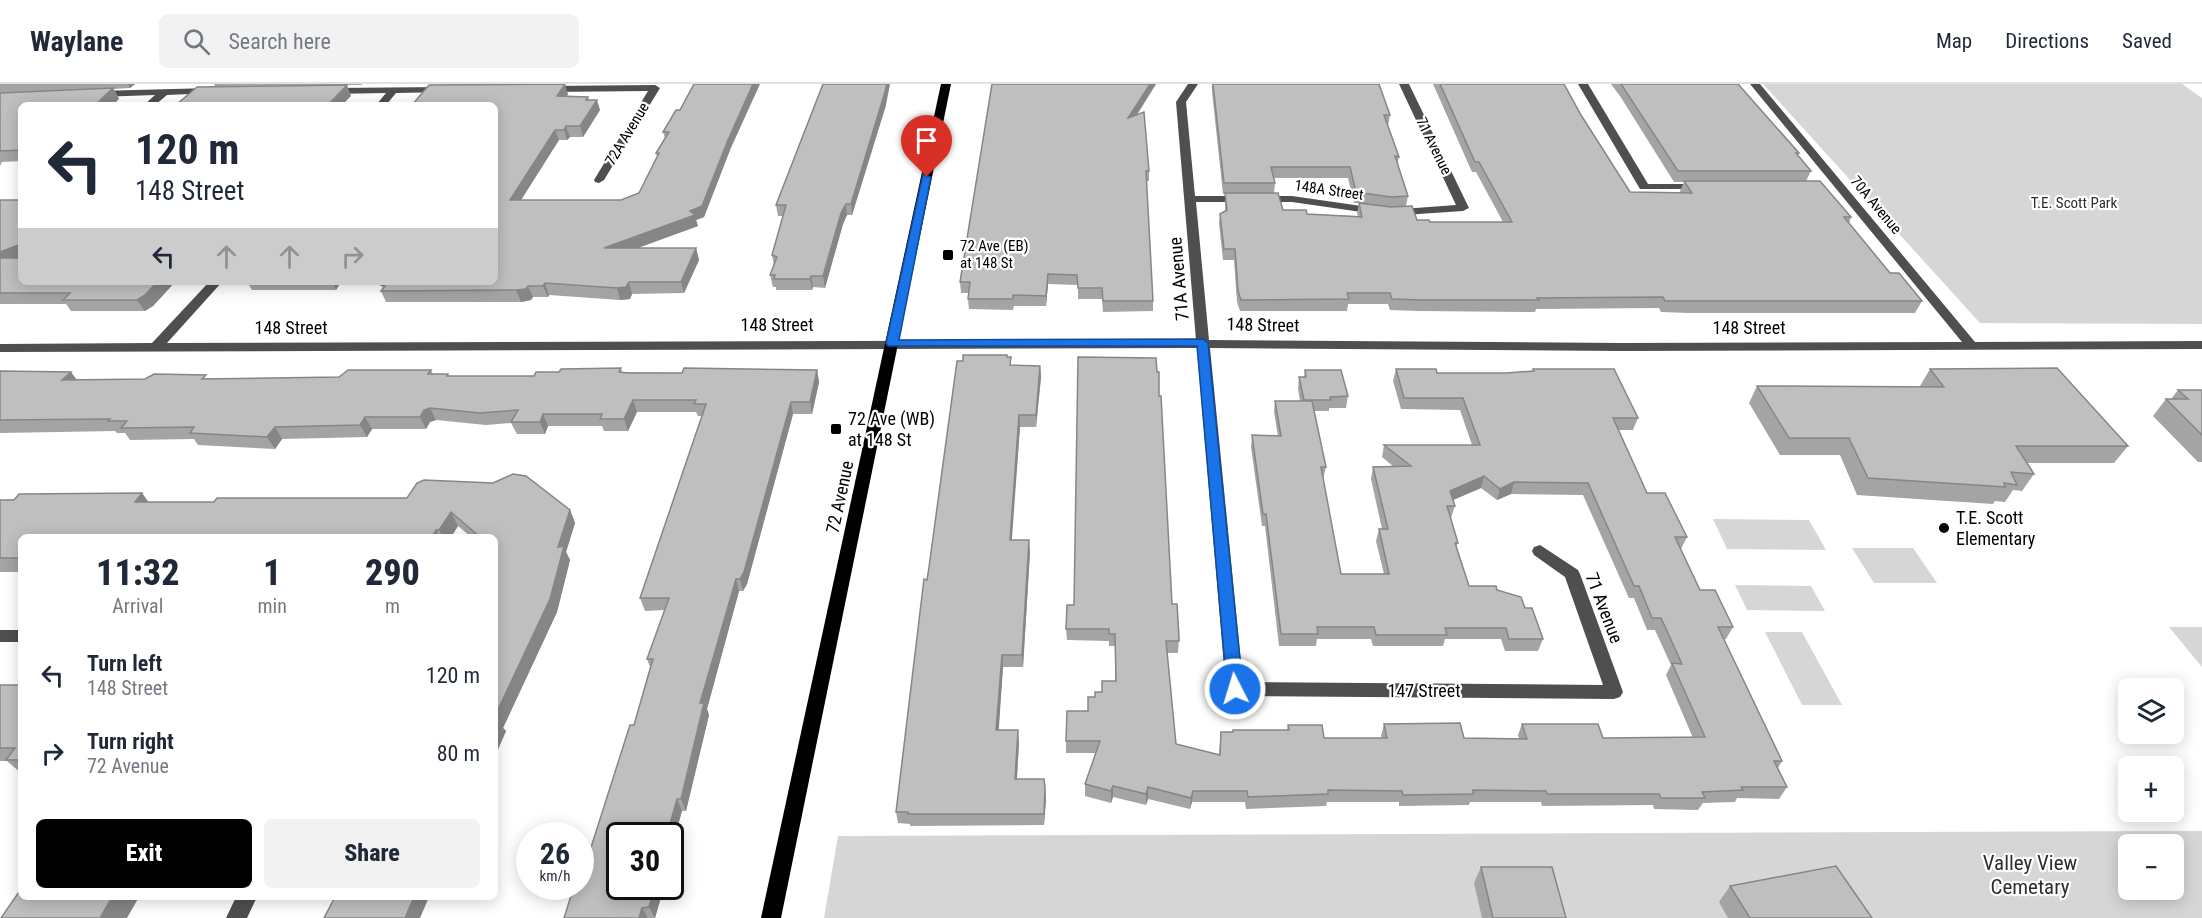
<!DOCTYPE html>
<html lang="en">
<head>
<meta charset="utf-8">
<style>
  :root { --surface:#fff; --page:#f2f2f3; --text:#1f2937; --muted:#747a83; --line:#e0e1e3; --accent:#000 }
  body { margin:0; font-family:"Roboto Condensed",sans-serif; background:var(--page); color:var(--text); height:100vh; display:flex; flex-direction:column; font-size:22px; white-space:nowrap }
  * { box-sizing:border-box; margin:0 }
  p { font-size:20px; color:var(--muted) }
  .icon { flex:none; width:33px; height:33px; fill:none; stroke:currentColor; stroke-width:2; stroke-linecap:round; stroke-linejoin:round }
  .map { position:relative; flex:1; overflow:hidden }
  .side { position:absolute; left:18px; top:450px; width:480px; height:366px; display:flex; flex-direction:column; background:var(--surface); border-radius:9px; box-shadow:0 3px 15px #0003 }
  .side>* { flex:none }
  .banner { position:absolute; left:18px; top:18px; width:480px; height:183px; border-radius:9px; box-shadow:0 3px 15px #0003; background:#fff; color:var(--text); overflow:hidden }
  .buttons { position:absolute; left:2118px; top:594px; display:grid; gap:12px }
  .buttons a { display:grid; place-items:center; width:66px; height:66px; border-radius:9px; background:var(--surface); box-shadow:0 3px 15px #0003; font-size:30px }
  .speed { position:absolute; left:516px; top:738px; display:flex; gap:12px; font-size:30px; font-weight:700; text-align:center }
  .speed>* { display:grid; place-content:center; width:78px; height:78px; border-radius:50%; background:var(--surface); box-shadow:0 3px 15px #0003; line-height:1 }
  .speed small { font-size:15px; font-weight:400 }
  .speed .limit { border:3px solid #111; border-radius:9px; background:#fff; color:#111 }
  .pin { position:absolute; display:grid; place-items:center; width:51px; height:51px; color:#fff; margin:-62px -26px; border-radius:50% 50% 50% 0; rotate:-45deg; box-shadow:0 0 6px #0007 }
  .pin .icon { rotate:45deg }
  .me { position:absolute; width:66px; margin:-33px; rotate:355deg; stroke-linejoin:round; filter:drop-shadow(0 0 4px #0008) }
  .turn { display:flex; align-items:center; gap:21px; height:126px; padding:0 18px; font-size:27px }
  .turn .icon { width:78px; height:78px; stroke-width:2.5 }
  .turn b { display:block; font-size:42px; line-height:51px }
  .lanes { display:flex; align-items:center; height:57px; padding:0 18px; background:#0003; justify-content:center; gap:30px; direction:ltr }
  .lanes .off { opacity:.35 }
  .eta { display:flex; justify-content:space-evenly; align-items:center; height:102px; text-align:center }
  .eta b { font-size:36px; font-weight:800; line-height:42px }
  .action { display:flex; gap:12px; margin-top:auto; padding:12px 18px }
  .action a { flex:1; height:69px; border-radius:9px; background:var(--accent); color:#fff; font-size:24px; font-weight:800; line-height:69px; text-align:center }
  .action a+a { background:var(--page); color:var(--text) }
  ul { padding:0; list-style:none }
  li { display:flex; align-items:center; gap:18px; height:78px; padding:0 18px }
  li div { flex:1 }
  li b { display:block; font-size:22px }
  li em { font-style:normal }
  header { display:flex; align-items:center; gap:36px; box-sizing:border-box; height:84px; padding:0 30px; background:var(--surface); border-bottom:2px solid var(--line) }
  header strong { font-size:28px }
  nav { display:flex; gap:33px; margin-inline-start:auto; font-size:21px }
  .search { width:420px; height:54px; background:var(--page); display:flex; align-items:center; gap:15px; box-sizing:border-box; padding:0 21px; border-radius:9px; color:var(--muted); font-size:22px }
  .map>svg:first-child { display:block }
</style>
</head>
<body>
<header>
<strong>Waylane</strong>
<div class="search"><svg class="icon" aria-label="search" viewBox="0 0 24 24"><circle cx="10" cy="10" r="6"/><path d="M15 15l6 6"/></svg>Search here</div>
<nav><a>Map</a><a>Directions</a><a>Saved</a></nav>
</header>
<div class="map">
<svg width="2202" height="834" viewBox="0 0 2202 834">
  <rect width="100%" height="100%" fill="#fff"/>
  <g fill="#d6d6d6" fill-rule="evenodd">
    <polygon points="1763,0 2182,0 2202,14 2202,240 1980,239"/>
    <polygon points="1713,435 1809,436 1826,466 1727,465"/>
    <polygon points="1852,464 1913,464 1937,499 1874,499"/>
    <polygon points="1735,501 1811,502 1825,527 1747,526"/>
    <polygon points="2169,543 2202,543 2202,583"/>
    <polygon points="1765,548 1802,548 1842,621 1802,621"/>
    <path d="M 2202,747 L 2202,834 L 824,834 L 838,752 ZM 2128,760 L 2174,760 L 2174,806 L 2128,806 Z"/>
  </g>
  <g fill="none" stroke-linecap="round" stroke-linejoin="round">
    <g fill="#4f4f4f" fill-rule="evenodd">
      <polygon points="1188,0 1198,0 1186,18 1195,112 1292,112 1389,126 1456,121 1399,0 1409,0 1469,124 1463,127 1389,132 1292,118 1196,118 1209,256 1622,259 1962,258 1750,0 1760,0 1975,258 2202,257 2202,265 1622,267 1210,264 1243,598 1603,601 1565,493 1534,471 1532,467 1534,463 1540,461 1578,486 1580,490 1623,608 1620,613 1614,615 1235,612 1229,610 1226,605 1197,264 0,268 0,260 152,259 209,198 222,198 167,259 1196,256 1176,18"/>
      <polygon points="1578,0 1588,0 1648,100 1702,100 1707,103 1706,105 1640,105"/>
      <polygon points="655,1 660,4 604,96 599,99 595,98 594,96 648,7 547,8 542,5 547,2"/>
      <polygon points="445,3 450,6 448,8 396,9 386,21 376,21 386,9 331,10 326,7 331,4"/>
      <polygon points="211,4 216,7 214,9 167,11 155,21 144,21 155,11 97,13 92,10 97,7"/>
      <rect x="0" y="546" width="21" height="12"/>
      <polygon points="236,813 257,813 247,834 226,834"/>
    </g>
    <polygon fill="#000" fill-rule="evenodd" points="941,0 951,0 781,834 761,834"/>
  </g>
  <g fill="#a4a4a4" fill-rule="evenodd">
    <polygon points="0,0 135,0 130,4 114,5 119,15 21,21 21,77 2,78 0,82"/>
    <polygon points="214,0 363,0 361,1 215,2"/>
    <polygon points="992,0 1156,0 1137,31 1149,87 1149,97 1146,97 1153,217 1153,227 1103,228 1102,215 1078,215 1078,201 1048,200 1046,222 1014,222 1013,226 969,225 968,215 968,209 961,209 960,198"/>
    <path d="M 1212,0 L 1390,31 L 1388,42 L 1399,73 L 1397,80 L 1408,112 L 1406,122 L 1417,136 L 1430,138 L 1503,138 L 1476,88 L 1472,88 L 1433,0 L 1564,0 L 1581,31 L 1630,108 L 1681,109 L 1680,107 L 1684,98 L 1674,98 L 1620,12 L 1611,0 L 1738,0 L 1799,69 L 1798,72 L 1811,87 L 1806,97 L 1851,133 L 1849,139 L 1890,189 L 1922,217 L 1915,229 L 1689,229 L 1661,228 L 1659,224 L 1536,225 L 1535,228 L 1419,227 L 1390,226 L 1388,220 L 1348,220 L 1347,227 L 1240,227 L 1237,218 L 1234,176 L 1223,176 L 1219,140 L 1220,130 L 1225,127 L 1225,110 L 1223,110 L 1212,8 ZM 1274,94 L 1348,94 L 1354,119 L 1359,119 L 1357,130 L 1358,132 L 1307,130 L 1283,126 L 1274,109 L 1275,99 Z"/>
    <polygon points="568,10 567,12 588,13 589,16 600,26 583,53 570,53 567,56 559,56 521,116 621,116 639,109 657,73 656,69 665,54 663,48 676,26 730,66 704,133 696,136 698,142 638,164 696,164 699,176 684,209 632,210 630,215 620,216 549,211 548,213 533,213 531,216 521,218 386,218 381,207 383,204 381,201 495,198 495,21"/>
    <polygon points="886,21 852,131 847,131 843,140 825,204 813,203 812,206 776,206 776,203 773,203 770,191 774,181 772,171 783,132 778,132 776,121"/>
    <polygon points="0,116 21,198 175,198 153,222 145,227 71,227 66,220 0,220"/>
    <polygon points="247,198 341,198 336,206 252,206"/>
    <polygon points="1007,273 1011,281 1040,282 1041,293 1036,343 1020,343 1011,456 1030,468 1023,583 1003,583 998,646 1019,658 1017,695 1045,703 1046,715 1044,741 910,742 910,740 898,739 896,728 927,496 963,277"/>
    <polygon points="621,284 622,288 682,289 817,286 819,298 812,330 793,330 747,500 743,507 739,507 707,625 709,631 686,727 682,727 673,758 670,758 670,752 620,752 664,803 655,834 564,834 587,776 634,641 650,583 647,575 665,526 645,527 640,514 702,332 698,332 696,328 637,328 628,347 604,347 602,342 548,342 545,350 517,350 511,339 486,341 436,336 430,338 426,345 372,345 367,353 282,355 275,365 198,361 194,355 130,356 125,349 117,349 115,347 0,349 0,287 77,296 339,293 431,286 433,290 449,292 534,292 559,288"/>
    <polygon points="1396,285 1437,289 1506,289 1532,287 1533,285 1638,334 1633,346 1618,346 1647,409 1687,453 1681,465 1700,506 1733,543 1726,555 1723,555 1782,677 1778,684 1787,703 1779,715 1737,714 1735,718 1703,719 1698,726 1654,725 1653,721 1542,722 1541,718 1470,718 1469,721 1399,722 1399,718 1327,718 1326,722 1246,725 1245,718 1192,718 1190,725 1148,715 1146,721 1113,713 1111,719 1085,712 1085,700 1096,669 1066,669 1066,657 1088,627 1095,613 1102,608 1102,597 1115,597 1115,562 1109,562 1109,557 1067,556 1066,545 1157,288 1159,312 1172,520 1179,553 1178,569 1167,569 1176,660 1219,671 1221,648 1287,646 1288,641 1324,654 1382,654 1381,652 1384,640 1464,654 1519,655 1518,651 1522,640 1603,654 1693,654 1666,591 1671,581 1655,546 1647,546 1634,514 1629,514 1583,411 1511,410 1497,416 1481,404 1453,416 1455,422 1451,434 1458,459 1456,463 1469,502 1497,506 1525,524 1543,555 1538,567 1505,567 1501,555 1445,555 1443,562 1373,562 1371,555 1317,555 1316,562 1279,562 1265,442 1262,442 1251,363 1252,351 1278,352 1274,328 1275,317 1300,317 1298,305 1299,293 1304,293 1305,286 1348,312 1346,324 1329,324 1329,327 1314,327 1326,383 1323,395 1341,490 1384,490 1376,457 1379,445 1382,445 1371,395 1373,383 1394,383 1382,373 1384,361 1472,361 1460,326 1401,325 1393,297"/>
    <polygon points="1930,285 2128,362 2114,379 2027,379 2034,390 2022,407 2013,406 2005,418 1995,417 1993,420 1857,411 1840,371 1780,371 1749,319 1757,302 1921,303 1920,302"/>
    <polygon points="2178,306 2202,306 2202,378 2198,378 2153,332 2166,315 2171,315"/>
    <polygon points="142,409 148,418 570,426 575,439 566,468 570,476 557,528 503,644 506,647 495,672 495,453 471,453 458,442 451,453 21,453 21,488 0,488 0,416"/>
    <polygon points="0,601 21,601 21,689 7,677 0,677"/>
    <polygon points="1481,783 1566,834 1482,834 1474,799"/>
    <polygon points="1730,802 1872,834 1728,834 1719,818"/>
  </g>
  <g fill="#868686">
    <polygon points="128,0 135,0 130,4"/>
    <polygon points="565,0 568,10 560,23 557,12"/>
    <polygon points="753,0 760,0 730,66 704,133 696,136 698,142 607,175 604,164 690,127 728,56"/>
    <polygon points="887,0 890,0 886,21 852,131 851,120"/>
    <polygon points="1150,0 1156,0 1128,44 1128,34"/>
    <polygon points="347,1 351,12 342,21 328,21"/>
    <polygon points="113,4 119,15 113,21 95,21"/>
    <polygon points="597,16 600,26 583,53 580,42"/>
    <polygon points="566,42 570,53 567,56 564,46"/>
    <polygon points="555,46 559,56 514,127 510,116"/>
    <polygon points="846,120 847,131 843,140 825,204 823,192 841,129"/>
    <polygon points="21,160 21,175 0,183 0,168"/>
    <polygon points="696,164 699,176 684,209 681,198"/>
    <polygon points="1048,190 1048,200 1046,222 1046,212"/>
    <polygon points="811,192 813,203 812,206 810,195"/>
    <polygon points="157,198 175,198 153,222 145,227 137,216"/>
    <polygon points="332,198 341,198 336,206"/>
    <polygon points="629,198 632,210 630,215 620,216 617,204"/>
    <polygon points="545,199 549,211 548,213 543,202"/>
    <polygon points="528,202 533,213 531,216 521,218 516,206"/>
    <polygon points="1040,282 1041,293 1036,343 1036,331"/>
    <polygon points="817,286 819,298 812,330 810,318"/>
    <polygon points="71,288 80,300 62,296"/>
    <polygon points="633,316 637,328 628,347 624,335"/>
    <polygon points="791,318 793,330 747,500 743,507 740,495"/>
    <polygon points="430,324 436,336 430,338 426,345 420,333 424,326"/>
    <polygon points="543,330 548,342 545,350 540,338"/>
    <polygon points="1019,331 1020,343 1011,468 1010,456"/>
    <polygon points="365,333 372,345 367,353 360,341"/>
    <polygon points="275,343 282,355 275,365 267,353"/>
    <polygon points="1484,392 1481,404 1446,419 1450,407"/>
    <polygon points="1514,398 1511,410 1497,416 1500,405"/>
    <polygon points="142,409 152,423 135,418"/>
    <polygon points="570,426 575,439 566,468 570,476 557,528 503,644 506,647 495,672 495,632 558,463"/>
    <polygon points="451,428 458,442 451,453 443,453 439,446"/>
    <polygon points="436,446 440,453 432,453"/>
    <polygon points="1029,456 1030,468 1023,583 1022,571"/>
    <polygon points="736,495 739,507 707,625 709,631 686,727 681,715 700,619"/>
    <polygon points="1002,571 1003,583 998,658 996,646"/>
    <polygon points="1018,646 1019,658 1016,707 1015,695"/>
    <polygon points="1113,702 1113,713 1111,719 1111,707"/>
    <polygon points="1045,703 1046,715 1044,741 1044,730"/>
    <polygon points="1148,703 1148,715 1146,721 1146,710"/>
    <polygon points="1193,707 1192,718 1190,725 1191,714"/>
    <polygon points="677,715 682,727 673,758 668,747"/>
    <polygon points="655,802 664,802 655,834 649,823"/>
    <polygon points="112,813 139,813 127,834 100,834"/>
    <polygon points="414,813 429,813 420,834 405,834"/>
    <polygon points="642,824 648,834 639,834"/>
  </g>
  <g fill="#bfbfbf" stroke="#868686" stroke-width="1.5">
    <polygon points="565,0 557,12 588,13 586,16 597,16 580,42 566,42 564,46 555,46 510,116 621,116 639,109 659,69 656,69 669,48 663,48 676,26 680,26 694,0 753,0 728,56 702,122 690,127 695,131 604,164 696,164 681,198 629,198 626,203 617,204 545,199 543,202 528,202 526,205 516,206 381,207 385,202 381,201 384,198 495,198 495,21 412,21 429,1"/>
    <polygon points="823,0 887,0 884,11 851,120 846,120 841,129 823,192 811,192 810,195 774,195 775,191 770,191 777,173 772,171 786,121 776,121"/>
    <polygon points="992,0 1150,0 1128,34 1144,28 1149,87 1146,87 1153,217 1103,217 1102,204 1078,204 1077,191 1048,190 1046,212 1013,211 1013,215 968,215 970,198 960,198"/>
    <polygon points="1213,0 1379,0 1390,31 1384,31 1399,73 1395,72 1408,112 1391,113 1356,108 1350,83 1271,83 1275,99 1224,99"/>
    <polygon points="1440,0 1564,0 1581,31 1630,108 1692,109 1684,97 1820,97 1851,133 1844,133 1890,189 1899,189 1922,217 1665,217 1663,213 1537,214 1539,216 1422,216 1392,215 1390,209 1347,209 1349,215 1241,216 1238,207 1235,165 1224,165 1220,130 1227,126 1225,109 1278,109 1283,126 1306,126 1307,130 1362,133 1359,119 1391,123 1412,122 1417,136 1429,136 1430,138 1512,138 1479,78 1475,78"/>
    <polygon points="1621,0 1738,0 1799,69 1796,69 1811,87 1678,87"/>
    <polygon points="347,1 328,21 176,21 197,3"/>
    <polygon points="113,4 95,21 21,21 21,66 0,67 0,9"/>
    <polygon points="0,116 21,116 21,160 0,168"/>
    <polygon points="0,174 21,174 21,198 157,198 146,210 137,216 63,216 70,209 0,209"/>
    <polygon points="963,271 1007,271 1007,273 1011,273 1010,281 1040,282 1036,331 1019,331 1010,456 1029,456 1022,571 1002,571 996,646 1018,646 1015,695 1044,695 1045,703 1044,730 908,730 908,728 896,728 924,495 927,496 929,483 957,277 963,277"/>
    <polygon points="1078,273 1156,274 1157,288 1159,288 1159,312 1161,312 1172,520 1177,520 1179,553 1179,557 1166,557 1176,660 1220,671 1221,648 1233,648 1233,646 1289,646 1288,641 1322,641 1324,654 1387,654 1384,640 1460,639 1464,654 1527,655 1522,640 1598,640 1603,654 1705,653 1672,579 1682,580 1661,534 1652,534 1639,502 1634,502 1588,399 1514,398 1500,405 1484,392 1450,407 1455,422 1447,422 1458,459 1455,459 1469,502 1496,502 1497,506 1521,513 1525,524 1532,524 1543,555 1509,555 1506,544 1445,544 1447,551 1376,551 1374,543 1317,543 1318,550 1281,550 1266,430 1263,430 1252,351 1281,352 1275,317 1312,317 1326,383 1321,383 1341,490 1389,490 1379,445 1388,445 1373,383 1411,382 1384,361 1480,361 1463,314 1404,314 1396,285 1436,285 1437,289 1506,289 1534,287 1533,285 1614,285 1638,334 1613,334 1647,409 1665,409 1687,453 1675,453 1700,506 1715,506 1733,543 1718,543 1782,677 1774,677 1787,703 1741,703 1743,706 1702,708 1705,714 1661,714 1659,710 1547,710 1546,707 1473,706 1473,710 1403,711 1402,707 1328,706 1328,710 1248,713 1247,707 1193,707 1191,714 1148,703 1146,710 1113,702 1111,707 1085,700 1100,657 1066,657 1067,627 1088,627 1088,613 1095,613 1095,608 1102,608 1102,597 1116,597 1115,550 1109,550 1109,545 1066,545 1067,521 1074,521"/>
    <polygon points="621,284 619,288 628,289 682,289 684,284 817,286 810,318 791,318 744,488 740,495 736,495 700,619 704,619 681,715 677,715 668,747 658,747 657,752 620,752 620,802 655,802 649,823 642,824 639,834 564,834 574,802 580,802 580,783 583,776 587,776 630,641 634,641 653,575 647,575 669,514 640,514 706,320 694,320 696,316 633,316 624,335 600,335 602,330 543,330 540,338 511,338 518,326 480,329 430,324 424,326 420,333 365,333 360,341 275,343 267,353 190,349 194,343 121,344 127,337 108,337 110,335 0,336 0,287 71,288 62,296 145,295 154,290 206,291 202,295 339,293 348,286 431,286 428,290 448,290 447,292 534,292 536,288 559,288 561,285"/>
    <polygon points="2057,284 2128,362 2016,362 2034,390 2011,388 2017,401 2004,399 2005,403 1868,394 1849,354 1789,354 1757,302 1944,303 1930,285"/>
    <polygon points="1305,286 1341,286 1348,312 1330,313 1331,316 1304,316 1299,293 1306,293"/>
    <polygon points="2178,306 2202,306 2202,351 2166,315 2188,315"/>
    <polygon points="513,390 526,392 570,426 558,463 564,462 550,515 495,632 495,453 480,453 451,428 439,446 436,446 432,453 21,453 21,474 0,474 0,416 14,416 19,410 142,409 135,418 214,418 217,414 407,414 417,399 424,396 493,399"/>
    <polygon points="0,601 21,601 21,676 6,676 15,664 0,664"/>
    <polygon points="1836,782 1872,834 1750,834 1730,802"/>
    <polygon points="1481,783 1552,783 1566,834 1493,834"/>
    <polygon points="21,805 21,813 112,813 100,834 1,834"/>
    <polygon points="335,813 414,813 405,834 324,834"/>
  </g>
  <polygon fill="#1a73e8" stroke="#114b97" stroke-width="1.5" points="923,90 931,93 899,256 1203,255 1208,259 1243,605 1241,610 1235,611 1229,610 1227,605 1197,262 888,262 886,259"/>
  <g fill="#000" stroke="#fff" stroke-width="2">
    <rect x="942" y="165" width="12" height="12" rx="3"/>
    <rect x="830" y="339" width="12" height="12" rx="3"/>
    <circle cx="1944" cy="444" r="6"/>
  </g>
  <g text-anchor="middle" stroke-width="4.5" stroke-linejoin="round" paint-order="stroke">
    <g font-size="15" fill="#000" stroke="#fff">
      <text transform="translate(627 50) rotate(-59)" y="5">72A Avenue</text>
      <text transform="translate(1434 62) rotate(64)" y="5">71 Avenue</text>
      <text transform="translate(1329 106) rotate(8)" y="5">148A Street</text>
      <text transform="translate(1876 121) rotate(50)" y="5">70A Avenue</text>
    </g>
    <g font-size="15" fill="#2d2d2d" stroke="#fff">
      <text x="2074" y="124">T.E. Scott Park</text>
    </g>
    <g font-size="15" fill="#000" stroke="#fff" text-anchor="start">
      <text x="960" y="167">72 Ave (EB)<tspan x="960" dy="17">at 148 St</tspan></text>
    </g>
    <g font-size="18" fill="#000" stroke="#fff">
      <text transform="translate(1179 195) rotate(-95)" y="6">71A Avenue</text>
      <text x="777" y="247">148 Street</text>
      <text transform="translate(1263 241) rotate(1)" y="6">148 Street</text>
      <text x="291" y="250">148 Street</text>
      <text x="1749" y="250">148 Street</text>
      <text transform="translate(840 413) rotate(-78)" y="6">72 Avenue</text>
      <text transform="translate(1604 524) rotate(69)" y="6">71 Avenue</text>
      <text x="1424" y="613">147 Street</text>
    </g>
    <g font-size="18" fill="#000" stroke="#fff" text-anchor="start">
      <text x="848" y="341">72 Ave (WB)<tspan x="848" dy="21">at 148 St</tspan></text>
      <text x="1956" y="440">T.E. Scott<tspan x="1956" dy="21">Elementary</tspan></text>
    </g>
    <g font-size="21" fill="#2d2d2d" stroke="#fff">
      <text x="2030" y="786">Valley View<tspan x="2030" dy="24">Cemetary</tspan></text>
    </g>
  </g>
</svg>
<div class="buttons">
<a><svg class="icon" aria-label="layers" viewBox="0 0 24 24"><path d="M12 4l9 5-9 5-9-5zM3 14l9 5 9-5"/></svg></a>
<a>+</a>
<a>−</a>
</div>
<div class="speed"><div>26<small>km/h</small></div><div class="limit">30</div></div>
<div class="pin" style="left:927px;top:93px;background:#d93025"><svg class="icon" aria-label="arrive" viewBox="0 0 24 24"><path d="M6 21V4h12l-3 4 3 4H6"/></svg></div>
<svg class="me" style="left:1235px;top:605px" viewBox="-20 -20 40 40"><circle r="17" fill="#1a73e8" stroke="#fff" stroke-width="3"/><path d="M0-11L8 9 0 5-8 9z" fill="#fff"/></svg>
<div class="banner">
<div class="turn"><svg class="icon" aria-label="left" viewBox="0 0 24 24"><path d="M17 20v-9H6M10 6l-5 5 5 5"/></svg><div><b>120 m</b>148 Street</div></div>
<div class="lanes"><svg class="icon" aria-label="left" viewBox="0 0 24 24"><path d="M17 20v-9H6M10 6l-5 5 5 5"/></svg><svg class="icon off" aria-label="ahead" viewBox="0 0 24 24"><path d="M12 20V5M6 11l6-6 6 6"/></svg><svg class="icon off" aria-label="ahead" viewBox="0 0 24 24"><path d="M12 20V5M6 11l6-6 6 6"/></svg><svg class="icon off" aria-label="right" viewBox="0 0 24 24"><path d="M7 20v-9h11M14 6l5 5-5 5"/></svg></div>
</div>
<section class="side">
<div class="eta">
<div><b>11:32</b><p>Arrival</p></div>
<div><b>1</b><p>min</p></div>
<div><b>290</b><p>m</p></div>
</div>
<ul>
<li><svg class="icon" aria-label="left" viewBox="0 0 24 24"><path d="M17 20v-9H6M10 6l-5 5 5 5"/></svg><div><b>Turn left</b><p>148 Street</p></div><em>120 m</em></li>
<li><svg class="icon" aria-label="right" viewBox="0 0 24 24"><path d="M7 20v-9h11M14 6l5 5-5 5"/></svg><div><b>Turn right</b><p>72 Avenue</p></div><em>80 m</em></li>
</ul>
<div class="action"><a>Exit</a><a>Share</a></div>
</section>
</div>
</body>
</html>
